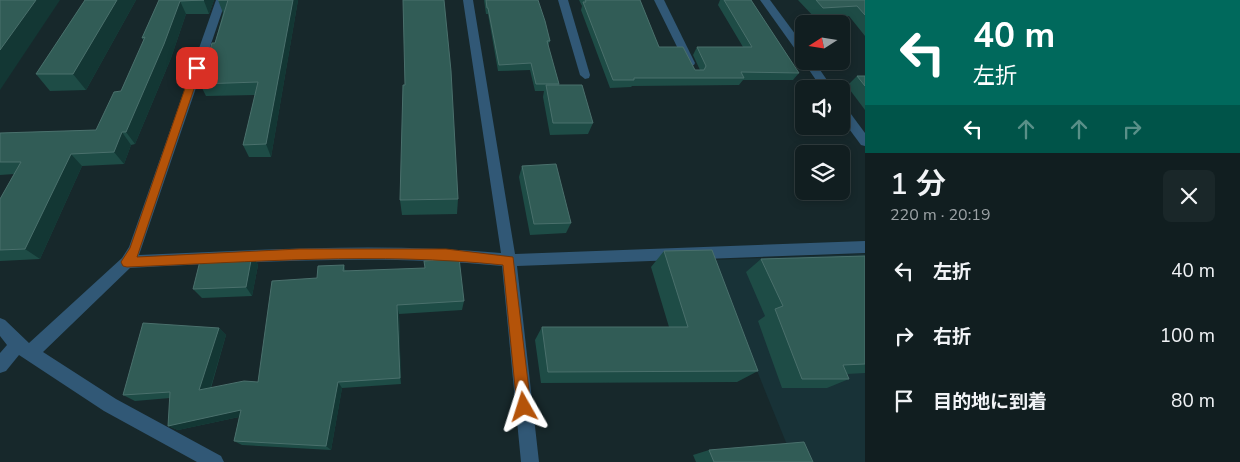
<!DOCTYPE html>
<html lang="ja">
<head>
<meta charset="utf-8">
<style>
  :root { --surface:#111e20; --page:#1a2729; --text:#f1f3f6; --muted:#9ca2a5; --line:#303c3e }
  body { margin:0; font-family:"Nunito Sans","Noto Sans JP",sans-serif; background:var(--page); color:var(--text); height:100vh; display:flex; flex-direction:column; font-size:19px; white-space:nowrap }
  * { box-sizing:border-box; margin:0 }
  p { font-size:16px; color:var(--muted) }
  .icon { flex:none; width:28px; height:28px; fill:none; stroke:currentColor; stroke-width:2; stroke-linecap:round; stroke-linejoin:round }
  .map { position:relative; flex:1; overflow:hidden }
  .sheet { display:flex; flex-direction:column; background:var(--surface); width:375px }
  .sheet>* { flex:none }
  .banner { background:#00695c; color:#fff; overflow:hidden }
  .needle { width:32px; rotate:258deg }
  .controls { position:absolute; left:795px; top:15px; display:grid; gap:10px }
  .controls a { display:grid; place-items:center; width:55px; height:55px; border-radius:8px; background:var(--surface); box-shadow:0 2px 8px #0003,0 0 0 1px var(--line); font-size:25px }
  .pin { position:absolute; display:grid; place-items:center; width:42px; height:42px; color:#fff; margin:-21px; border-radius:10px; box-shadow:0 2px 8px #0006 }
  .me { position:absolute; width:55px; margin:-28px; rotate:354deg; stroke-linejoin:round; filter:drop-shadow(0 0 4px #0008) }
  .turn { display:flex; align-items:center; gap:18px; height:105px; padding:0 25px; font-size:22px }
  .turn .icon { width:65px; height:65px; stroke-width:2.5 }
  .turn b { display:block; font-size:35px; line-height:42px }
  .lanes { display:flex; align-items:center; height:48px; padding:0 25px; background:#0003; justify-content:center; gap:25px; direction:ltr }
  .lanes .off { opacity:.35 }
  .round { display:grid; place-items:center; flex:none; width:52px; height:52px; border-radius:8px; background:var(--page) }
  .head { display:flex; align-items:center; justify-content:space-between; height:85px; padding:0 25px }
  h1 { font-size:30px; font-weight:600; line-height:38px }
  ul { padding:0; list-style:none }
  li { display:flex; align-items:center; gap:15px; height:65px; padding:0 25px }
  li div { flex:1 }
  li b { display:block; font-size:19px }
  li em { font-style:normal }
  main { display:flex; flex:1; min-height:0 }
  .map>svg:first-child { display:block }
</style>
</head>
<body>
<main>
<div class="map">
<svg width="865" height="462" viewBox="0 0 865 462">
  <rect width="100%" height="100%" fill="#17282b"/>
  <polygon fill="#183237" points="865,254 865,462 794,462 712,260"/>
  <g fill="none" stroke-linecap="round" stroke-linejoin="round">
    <g fill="#315876" fill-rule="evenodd">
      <path d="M 216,0 L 226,0 L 139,255 C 260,250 381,242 501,253 L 463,0 L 473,0 L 515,254 L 865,241 L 865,253 L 517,266 L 539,462 L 521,462 L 502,266 C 379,254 254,262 130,268 L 43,352 L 116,399 L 221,456 L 224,462 L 197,462 L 104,411 L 19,355 L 6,371 L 0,373 L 0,353 L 7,345 L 0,336 L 0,318 L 5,320 L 29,343 L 122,258 L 129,247 Z"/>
      <polygon points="558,0 568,0 590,75 589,78 585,79 580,75"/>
      <polygon points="654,0 664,0 695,63 694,65 690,66 685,63"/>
    </g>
    <g fill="#315876" fill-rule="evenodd">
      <polygon points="760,0 770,0 804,46 804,57 800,56"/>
      <polygon points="804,59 804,61 814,61 833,89 822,89 803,61"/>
      <polygon points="841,105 845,106 865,133 865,146 861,145 841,118"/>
    </g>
  </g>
  <g fill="#1e4c46">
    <polygon points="85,0 136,0 86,90 50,91 36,74"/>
    <polygon points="159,0 214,0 209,14 186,14 171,58 135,144 131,145 124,164 82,166 40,259 0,261 0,199 14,174 0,175 0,133 96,130 121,91 144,41 142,38"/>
    <polygon points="218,0 298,0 271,157 249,157 243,145 255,95 206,96 200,84 215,43 223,13"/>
    <polygon points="484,0 538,0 550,41 548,46 559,84 593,123 588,134 550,135 543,97 544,91 535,91 530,70 498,71 488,14 486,14"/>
    <polygon points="579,0 640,0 659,47 695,70 700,70 693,55 697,47 743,47 718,5 720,0 751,0 799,73 793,80 743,80 739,85 632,86 631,87 610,88 581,10 582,6"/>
    <polygon points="798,0 865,0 865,36 849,16 816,19"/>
    <polygon points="857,76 865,76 865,110 847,86"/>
    <polygon points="522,166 571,223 566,233 530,235 519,177"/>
    <polygon points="458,199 457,214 402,215 400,200"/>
    <polygon points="664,251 758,371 737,382 541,383 535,340 542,327 669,327 651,267"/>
    <polygon points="252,255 258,265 252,296 202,298 193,289"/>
    <polygon points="865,256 865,373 847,374 849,379 827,388 782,388 758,321 765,316 746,272 761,259"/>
    <polygon points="344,265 345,270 464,301 462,310 399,314 401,384 342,388 331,450 242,445 234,441 239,417 178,430 168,426 170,398 135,401 123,395 219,328 226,335 211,388 258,382 317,278"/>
    <polygon points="709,450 813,462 696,462 693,455"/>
  </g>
  <g fill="#133734">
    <polygon points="36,0 60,0 0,90 0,50"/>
    <polygon points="117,0 136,0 86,90 73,74"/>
    <polygon points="204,0 214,0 209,14 204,1"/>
    <polygon points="293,0 298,0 271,157 266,144"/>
    <polygon points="180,1 186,14 171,58 135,144 126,132"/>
    <polygon points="122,132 131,145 124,164 114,152"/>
    <polygon points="71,154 82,166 40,259 25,249"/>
    <polygon points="252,255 258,265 252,296 246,287"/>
    <polygon points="397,305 399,314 401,384 400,378"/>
    <polygon points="219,328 226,335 208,396 199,390"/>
    <polygon points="338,382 342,388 331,450 326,446"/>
    <polygon points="241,410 248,415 178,430 168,426"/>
  </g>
  <g fill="#315c56" stroke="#4a706c">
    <polygon points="0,0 36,0 0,50"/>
    <polygon points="85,0 117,0 73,74 36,74"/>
    <polygon points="159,0 204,0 180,1 164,44 126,132 122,132 114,152 71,154 25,249 0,250 0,199 21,162 0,162 0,133 96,130 114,92 121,91 145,37 142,38"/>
    <polygon points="218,0 293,0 266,144 243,145 258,82 200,84 212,43 215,43 228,0"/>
    <polygon points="403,0 444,0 451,71 458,199 400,200 403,85 405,85"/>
    <polygon points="486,0 538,0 545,21 550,41 547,41 559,84 536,84 531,63 499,65 488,8 487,8"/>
    <polygon points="585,0 640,0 659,47 683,47 695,70 704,70 706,66 697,47 752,47 724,0 751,0 799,73 741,72 744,78 634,78 634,80 613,80 583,2 586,2"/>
    <polygon points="816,0 865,0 865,15 857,6 823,8"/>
    <polygon points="857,76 865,76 865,86"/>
    <polygon points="546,85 582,85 593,123 553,123"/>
    <polygon points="556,164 571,223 534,224 522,166"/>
    <polygon points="712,250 758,371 548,372 542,327 688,327 664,251"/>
    <polygon points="252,255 246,287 193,289 201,257"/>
    <polygon points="865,256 865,364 843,365 849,379 802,379 775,309 783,306 761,259"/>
    <polygon points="459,258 464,301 397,305 400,378 338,382 326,446 234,441 241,410 168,426 170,392 123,395 143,323 219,328 199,390 244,381 258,382 272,281 317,278 318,266 344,265 343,271 425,268 424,261"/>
    <polygon points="804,442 813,462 714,462 709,450"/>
  </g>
  <path fill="#b45309" stroke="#753606" d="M 197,65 L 201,68 L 137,257 L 299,249 L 446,249 L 513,257 L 531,407 L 529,412 L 524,414 L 519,412 L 517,407 L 503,265 C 378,252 252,262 127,267 L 123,266 L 121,262 L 130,248 L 192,68 Z"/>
</svg>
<div class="controls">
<a><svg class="needle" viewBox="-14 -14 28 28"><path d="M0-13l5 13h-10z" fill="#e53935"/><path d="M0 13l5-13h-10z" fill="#9ca2a5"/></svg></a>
<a><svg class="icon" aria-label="sound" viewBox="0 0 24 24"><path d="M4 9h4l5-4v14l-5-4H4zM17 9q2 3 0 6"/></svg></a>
<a><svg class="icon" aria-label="layers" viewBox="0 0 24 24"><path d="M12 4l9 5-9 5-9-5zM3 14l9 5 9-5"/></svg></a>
</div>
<div class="pin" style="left:197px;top:68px;background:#d93025"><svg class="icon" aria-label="arrive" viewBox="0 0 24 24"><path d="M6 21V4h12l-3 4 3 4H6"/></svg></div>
<svg class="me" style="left:524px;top:407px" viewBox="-20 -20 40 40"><path d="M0-17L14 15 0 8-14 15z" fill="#b45309" stroke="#fff" stroke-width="4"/></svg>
</div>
<section class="sheet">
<div class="banner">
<div class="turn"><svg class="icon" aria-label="left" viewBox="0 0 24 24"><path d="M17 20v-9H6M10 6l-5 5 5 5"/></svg><div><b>40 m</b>左折</div></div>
<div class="lanes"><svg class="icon" aria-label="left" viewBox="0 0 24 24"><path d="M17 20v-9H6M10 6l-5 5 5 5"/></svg><svg class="icon off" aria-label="ahead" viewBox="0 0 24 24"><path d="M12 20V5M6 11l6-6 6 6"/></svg><svg class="icon off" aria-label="ahead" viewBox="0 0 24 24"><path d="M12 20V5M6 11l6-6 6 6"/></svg><svg class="icon off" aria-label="right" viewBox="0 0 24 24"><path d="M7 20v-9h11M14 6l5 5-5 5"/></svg></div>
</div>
<div class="head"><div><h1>1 分</h1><p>220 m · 20:19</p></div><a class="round"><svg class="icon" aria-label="close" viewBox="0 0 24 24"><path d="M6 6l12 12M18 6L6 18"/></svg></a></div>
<ul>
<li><svg class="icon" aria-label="left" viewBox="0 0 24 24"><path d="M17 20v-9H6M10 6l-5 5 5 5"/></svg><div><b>左折</b></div><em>40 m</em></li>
<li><svg class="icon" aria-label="right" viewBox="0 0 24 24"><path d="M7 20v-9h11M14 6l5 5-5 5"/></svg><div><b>右折</b></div><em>100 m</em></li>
<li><svg class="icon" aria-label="arrive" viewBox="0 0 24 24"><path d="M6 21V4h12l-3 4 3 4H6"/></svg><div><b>目的地に到着</b></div><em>80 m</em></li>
</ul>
</section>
</main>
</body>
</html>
